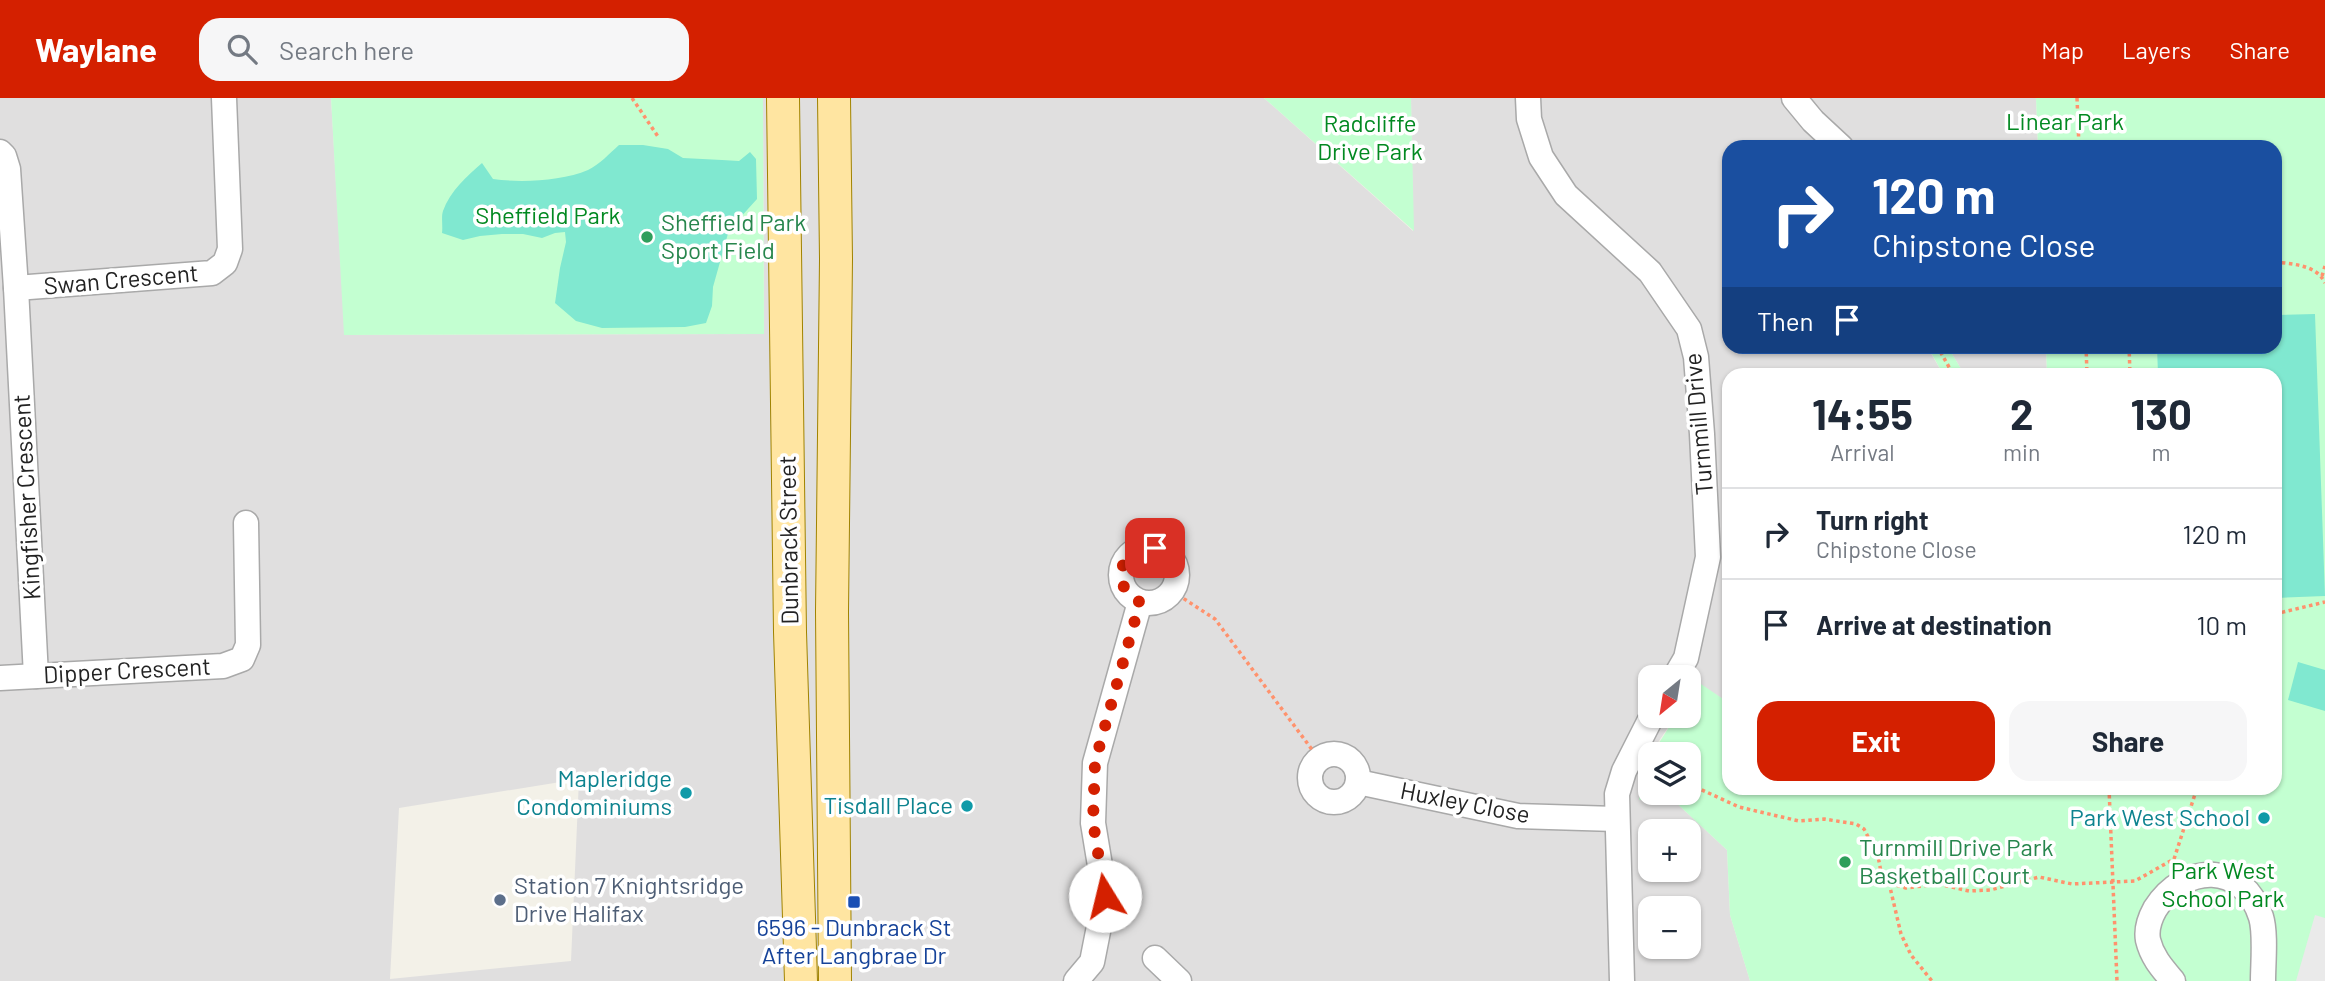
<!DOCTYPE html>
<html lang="en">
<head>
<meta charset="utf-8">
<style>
  :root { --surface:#fff; --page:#f6f6f7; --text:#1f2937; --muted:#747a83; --line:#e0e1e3; --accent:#d42000 }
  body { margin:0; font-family:Barlow,sans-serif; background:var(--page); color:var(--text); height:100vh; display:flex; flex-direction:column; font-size:26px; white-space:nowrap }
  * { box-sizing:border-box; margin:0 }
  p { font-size:23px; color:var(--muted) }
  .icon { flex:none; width:38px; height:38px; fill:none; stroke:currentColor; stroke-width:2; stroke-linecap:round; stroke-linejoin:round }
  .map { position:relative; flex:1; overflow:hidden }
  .details { position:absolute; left:1722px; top:270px; width:560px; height:427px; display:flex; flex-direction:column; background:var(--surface); border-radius:21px; box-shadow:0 2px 5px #0004 }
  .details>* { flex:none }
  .guide { position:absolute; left:1722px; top:42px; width:560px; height:214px; border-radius:21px; box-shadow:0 2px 5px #0004; background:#1a4fa0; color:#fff; overflow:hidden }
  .needle { width:46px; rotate:210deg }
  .controls { position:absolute; left:1638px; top:567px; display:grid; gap:14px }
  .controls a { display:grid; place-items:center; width:63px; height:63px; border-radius:14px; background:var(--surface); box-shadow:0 2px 5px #0004; font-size:35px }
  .pin { position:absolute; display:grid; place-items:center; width:60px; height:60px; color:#fff; margin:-30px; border-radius:14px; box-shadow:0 4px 10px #0006 }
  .me { position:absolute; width:77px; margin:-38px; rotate:351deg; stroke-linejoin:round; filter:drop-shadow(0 0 5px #0008) }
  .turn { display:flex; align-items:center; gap:24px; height:147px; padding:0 35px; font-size:32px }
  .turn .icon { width:91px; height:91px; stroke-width:2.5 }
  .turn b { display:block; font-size:49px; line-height:60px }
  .then { display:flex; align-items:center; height:66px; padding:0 35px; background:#0003; gap:14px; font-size:26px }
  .eta { display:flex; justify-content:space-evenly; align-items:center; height:119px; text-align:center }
  .eta b { font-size:42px; font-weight:700; line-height:49px }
  .button { display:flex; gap:14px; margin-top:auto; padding:14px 35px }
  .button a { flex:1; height:80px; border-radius:21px; background:var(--accent); color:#fff; font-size:28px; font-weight:700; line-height:80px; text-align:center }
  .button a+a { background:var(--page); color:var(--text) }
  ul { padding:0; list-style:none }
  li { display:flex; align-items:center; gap:21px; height:91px; padding:0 35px; border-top:2px solid var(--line) }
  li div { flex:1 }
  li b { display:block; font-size:26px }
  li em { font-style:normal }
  header { display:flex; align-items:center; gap:42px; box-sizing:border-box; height:98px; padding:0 35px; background:var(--accent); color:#fff }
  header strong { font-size:33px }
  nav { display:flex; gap:38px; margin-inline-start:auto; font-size:24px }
  .search { width:490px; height:63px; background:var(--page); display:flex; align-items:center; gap:18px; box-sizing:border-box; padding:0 24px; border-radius:21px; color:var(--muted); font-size:26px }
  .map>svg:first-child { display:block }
</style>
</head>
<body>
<header>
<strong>Waylane</strong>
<div class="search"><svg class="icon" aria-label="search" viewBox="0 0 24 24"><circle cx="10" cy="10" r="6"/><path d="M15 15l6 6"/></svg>Search here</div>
<nav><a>Map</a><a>Layers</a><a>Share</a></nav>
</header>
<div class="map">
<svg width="2325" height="883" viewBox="0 0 2325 883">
  <rect width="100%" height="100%" fill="#f3f1e8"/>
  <g fill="#e0dfdf" fill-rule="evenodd">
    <path d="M 0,0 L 331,0 L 345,237 L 764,236 L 763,0 L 1264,0 L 1413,133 L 1411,0 L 2036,0 L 2038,49 L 1729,49 L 1729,248 L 1937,249 L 1929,252 L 1943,276 L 1729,276 L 1729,605 L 1698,585 L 1689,598 L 1689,579 L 1650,579 L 1650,618 L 1676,618 L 1650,656 L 1640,702 L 1671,700 L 1727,752 L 1730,817 L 1750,883 L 0,883 ZM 579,681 L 571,863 L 390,881 L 399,710 ZM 1650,733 L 1689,733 L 1689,772 L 1650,772 ZM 1650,810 L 1689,810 L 1689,849 L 1650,849 Z"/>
    <polygon points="1948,249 2046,249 2047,276 1964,276"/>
  </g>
  <g fill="#c3ffd1">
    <polygon points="331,0 763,0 764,236 344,237"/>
    <polygon points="1264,0 1411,0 1414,133"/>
    <polygon points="2036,0 2325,0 2325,883 1750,883 1730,817 1727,752 1671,700 1639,702 1644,678 1650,661 1650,695 1689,695 1689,656 1652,656 1676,618 1689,618 1689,598 1698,584 1729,605 1729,690 2275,690 2275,276 2047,276 2046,249 2275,248 2275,49 2038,49"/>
    <polygon points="1937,249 1948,249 1964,276 1943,276 1929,251"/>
  </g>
  <g fill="#80e8d0">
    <path d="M 619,47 L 643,47 L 668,51 L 683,60 L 722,62 L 739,63 L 750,54 L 756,61 L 757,101 L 729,132 L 713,189 L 712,208 L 706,225 L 685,229 L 602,230 L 576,223 L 555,205 L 560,170 L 566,144 L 565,134 L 555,135 L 542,140 L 523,136 L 502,136 L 480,138 L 463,142 L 442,135 C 443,128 441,119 443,113 C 450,93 467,78 482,65 L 493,81 C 521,85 562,83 588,72 C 599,67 610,55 619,47 Z"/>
    <polygon points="2315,216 2325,498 2275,500 2275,276 2158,276 2157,249 2275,248 2275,217"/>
    <polygon points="2298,564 2325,572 2325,613 2288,602"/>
  </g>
  <polygon fill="#eaeaea" points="2315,817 2325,820 2325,883 2296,883"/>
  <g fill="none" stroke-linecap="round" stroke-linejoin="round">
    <g stroke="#a9a9a9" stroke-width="27">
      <g id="minor">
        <polyline points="1528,0 1529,21 1541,59 1566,97 1650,174 1689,231 1696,259 1702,336 1708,459 1686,560 1675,579"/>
        <polyline points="1794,0 1813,23 1841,49"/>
        <polyline points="0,54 4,58 8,71 16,190 36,578"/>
        <polyline points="16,190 212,175 225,165 230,151 224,0"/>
        <circle cx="1149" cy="477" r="28"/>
        <polyline points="0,580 223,568 242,561 248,547 246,425"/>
        <circle cx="1334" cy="680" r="24"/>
        <polyline points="1358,684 1518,718 1616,721"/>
        <polyline points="1155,860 1179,883"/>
        <polyline points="1076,883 1092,864 1105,798 1093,725 1095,665 1140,504"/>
        <polyline points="1622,883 1617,696 1624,673 1652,618"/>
        <path d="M 2173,883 C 2162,870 2152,859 2148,842 C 2146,831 2150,820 2155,811 C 2184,765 2243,763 2261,819 C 2266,835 2263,865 2263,883"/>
      </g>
    </g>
    <g stroke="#a08300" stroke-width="34">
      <g id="major">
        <polyline points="783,0 790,534 801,883"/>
        <polyline points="834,0 836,161 832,514 835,883"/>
      </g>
    </g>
    <g stroke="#ff926d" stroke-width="3.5" stroke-dasharray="3.5 3.5" stroke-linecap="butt">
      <polyline points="632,0 659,40"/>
      <polyline points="2077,0 2079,49"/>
      <path d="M 2275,164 C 2293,166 2317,167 2325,185"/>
      <polyline points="2322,178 2325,168"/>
      <polyline points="1937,248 1953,276"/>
      <polyline points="2086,248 2087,276"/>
      <polyline points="2129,248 2130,276"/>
      <polyline points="1172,493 1215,521 1319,661"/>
      <polyline points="2275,516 2325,504"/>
      <polyline points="1689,686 1739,709 1799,723 1824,721 1856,726 1864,731 1878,758 1881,774 1889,785 1906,790 1938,786 1969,793 1990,792 2039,779 2072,786 2135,783 2174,761"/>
      <polyline points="2109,690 2117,883"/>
      <polyline points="2174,761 2197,690"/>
      <polyline points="1889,785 1901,836 1911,857 1932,883"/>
    </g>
    <use href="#minor" stroke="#fff" stroke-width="24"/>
    <use href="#major" stroke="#ffe5a1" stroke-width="32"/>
  </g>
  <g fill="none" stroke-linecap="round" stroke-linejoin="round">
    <path stroke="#d42000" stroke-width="12" stroke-dasharray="0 21.6" d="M 1105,798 L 1093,724 L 1095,664 L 1140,504 C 1108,488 1119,448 1155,450"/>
  </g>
  <g fill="#2e9e5b" stroke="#fff" stroke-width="2.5">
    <circle cx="647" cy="139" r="7"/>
    <circle cx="1845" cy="764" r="7"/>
  </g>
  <g fill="#0f9aa8" stroke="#fff" stroke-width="2.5">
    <circle cx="686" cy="695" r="7"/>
    <circle cx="967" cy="708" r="7"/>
    <circle cx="2264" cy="720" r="7"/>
  </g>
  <circle fill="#5c6f8a" stroke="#fff" stroke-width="2.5" cx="500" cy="802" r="7"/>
  <rect fill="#1a4fb4" stroke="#fff" stroke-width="2.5" x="847" y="797" width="14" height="14" rx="3.5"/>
  <g text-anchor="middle" stroke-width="7" stroke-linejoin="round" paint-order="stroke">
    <g font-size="24" fill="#028921" stroke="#fff">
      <text x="2065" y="32">Linear Park</text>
      <text x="1370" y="34">Radcliffe<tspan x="1370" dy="28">Drive Park</tspan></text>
      <text x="548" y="126">Sheffield Park</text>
      <text x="2223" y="781">Park West<tspan x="2223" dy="28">School Park</tspan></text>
    </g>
    <g font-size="24" fill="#27864d" stroke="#fff" text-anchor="start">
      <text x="661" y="133">Sheffield Park<tspan x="661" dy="28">Sport Field</tspan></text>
      <text x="1859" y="758">Turnmill Drive Park<tspan x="1859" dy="28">Basketball Court</tspan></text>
    </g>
    <g font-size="24" fill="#222" stroke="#fff">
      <text transform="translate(121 182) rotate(-5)" y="8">Swan Crescent</text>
      <text transform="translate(1699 326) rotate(-95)" y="8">Turnmill Drive</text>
      <text transform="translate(27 399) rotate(-93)" y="8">Kingfisher Crescent</text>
      <text transform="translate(789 442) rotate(-91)" y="8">Dunbrack Street</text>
      <text transform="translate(127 573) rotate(-3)" y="8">Dipper Crescent</text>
      <text transform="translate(1465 705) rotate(11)" y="8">Huxley Close</text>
    </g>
    <g font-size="24" fill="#0d838f" stroke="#fff" text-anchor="end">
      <text x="672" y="689">Mapleridge<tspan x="672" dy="28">Condominiums</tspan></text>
      <text x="953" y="716">Tisdall Place</text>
      <text x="2250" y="728">Park West School</text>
    </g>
    <g font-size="24" fill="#4e5e75" stroke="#fff" text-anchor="start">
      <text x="514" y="796">Station 7 Knightsridge<tspan x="514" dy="28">Drive Halifax</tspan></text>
    </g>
    <g font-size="24" fill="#164399" stroke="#fff">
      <text x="854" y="838">6596 - Dunbrack St<tspan x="854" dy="28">After Langbrae Dr</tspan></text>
    </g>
  </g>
</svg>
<div class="controls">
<a><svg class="needle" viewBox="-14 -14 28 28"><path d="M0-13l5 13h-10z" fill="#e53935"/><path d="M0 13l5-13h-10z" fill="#747a83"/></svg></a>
<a><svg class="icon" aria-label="layers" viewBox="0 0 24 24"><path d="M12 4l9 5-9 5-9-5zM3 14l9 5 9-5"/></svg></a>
<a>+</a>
<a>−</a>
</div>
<div class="pin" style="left:1155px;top:450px;background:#d93025"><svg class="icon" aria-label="arrive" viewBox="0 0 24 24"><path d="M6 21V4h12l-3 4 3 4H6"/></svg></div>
<svg class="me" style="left:1105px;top:798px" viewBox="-20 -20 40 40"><circle r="19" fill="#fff"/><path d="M0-13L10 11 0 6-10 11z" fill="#d42000"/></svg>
<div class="guide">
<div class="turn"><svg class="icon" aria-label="right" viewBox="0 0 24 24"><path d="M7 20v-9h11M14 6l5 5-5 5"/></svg><div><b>120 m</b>Chipstone Close</div></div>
<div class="then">Then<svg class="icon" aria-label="arrive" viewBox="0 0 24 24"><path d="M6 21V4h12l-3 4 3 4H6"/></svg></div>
</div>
<section class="details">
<div class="eta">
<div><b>14:55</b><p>Arrival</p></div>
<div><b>2</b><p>min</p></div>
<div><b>130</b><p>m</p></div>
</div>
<ul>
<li><svg class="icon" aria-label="right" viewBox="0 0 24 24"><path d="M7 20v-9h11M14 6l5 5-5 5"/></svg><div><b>Turn right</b><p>Chipstone Close</p></div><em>120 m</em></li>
<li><svg class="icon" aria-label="arrive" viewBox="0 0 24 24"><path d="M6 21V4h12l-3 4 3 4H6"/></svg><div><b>Arrive at destination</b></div><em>10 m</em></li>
</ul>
<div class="button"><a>Exit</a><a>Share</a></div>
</section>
</div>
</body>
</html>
